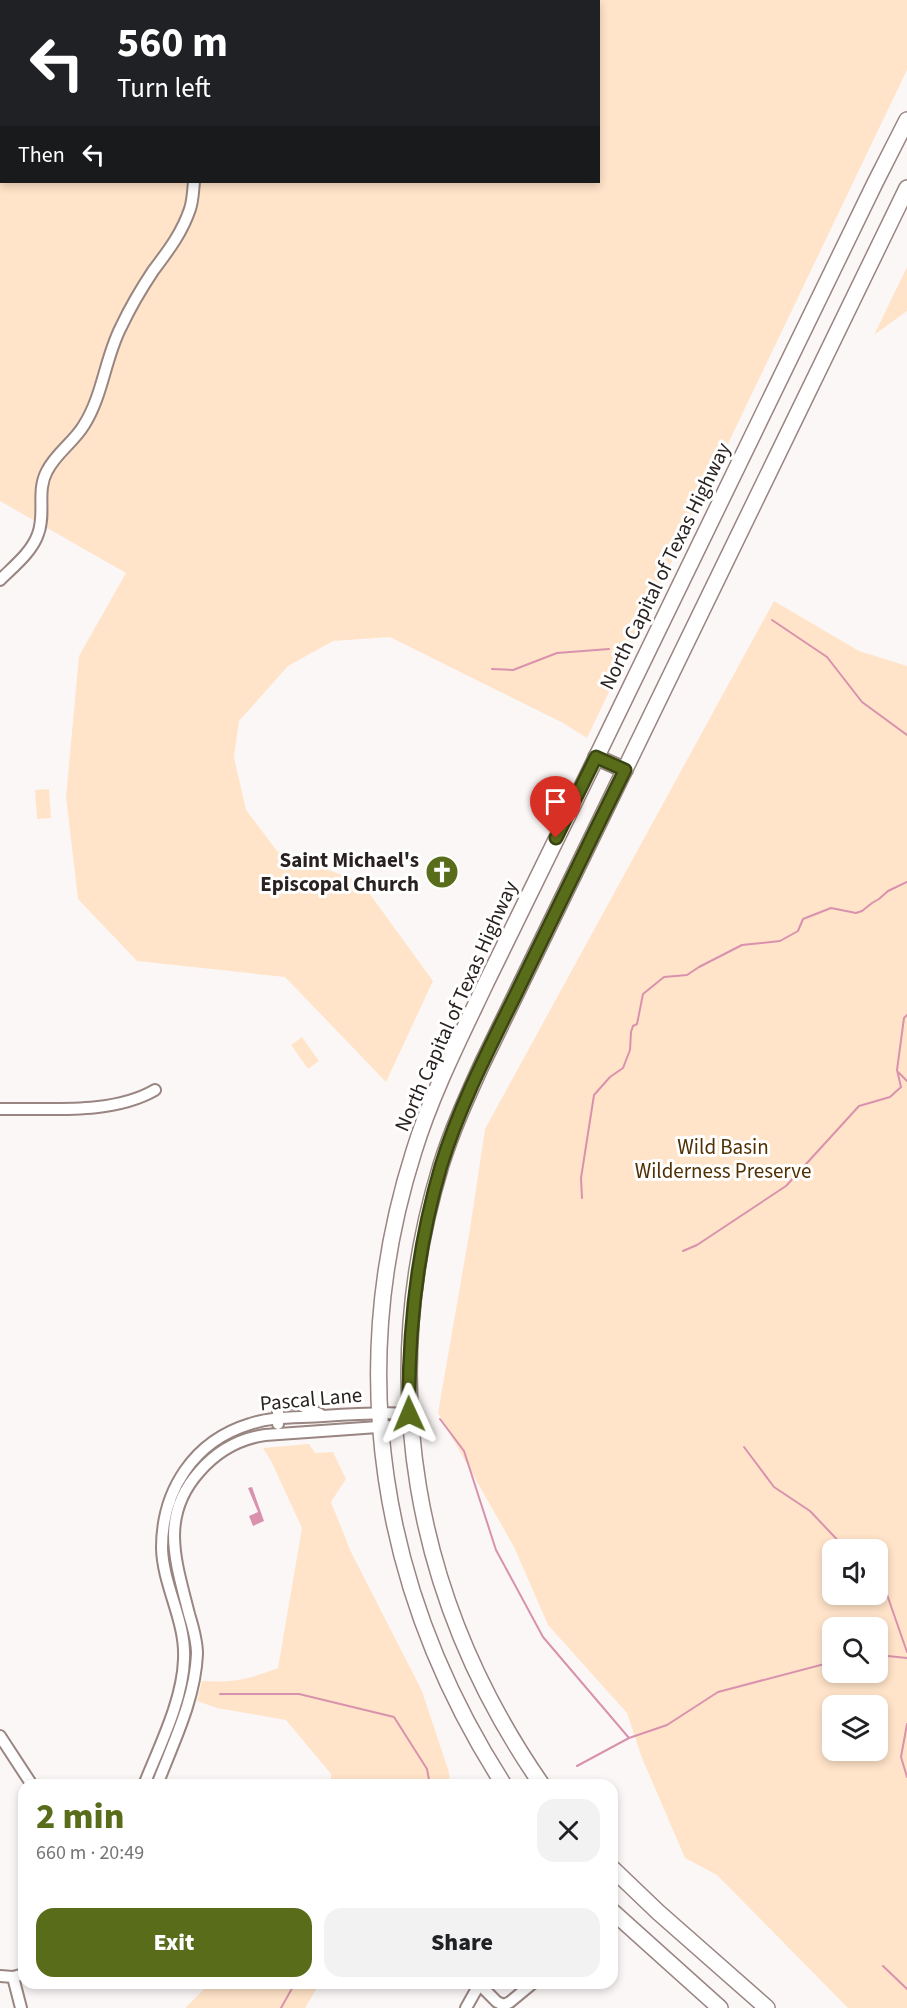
<!DOCTYPE html>
<html lang="en">
<head>
<meta charset="utf-8">
<style>
  :root { --surface:#fff; --page:#f2f2f2; --text:#202124; --muted:#757577; --accent:#596c1a }
  body { margin:0; font-family:"Source Sans 3",sans-serif; background:var(--page); color:var(--text); height:100vh; display:flex; flex-direction:column; font-size:22px; white-space:nowrap }
  * { box-sizing:border-box; margin:0 }
  p { font-size:20px; color:var(--muted) }
  .icon { flex:none; width:33px; height:33px; fill:none; stroke:currentColor; stroke-width:2; stroke-linecap:round; stroke-linejoin:round }
  .map { position:relative; flex:1; overflow:hidden }
  .sheet { position:absolute; left:18px; top:1779px; width:600px; height:210px; display:flex; flex-direction:column; background:var(--surface); border-radius:18px; box-shadow:0 3px 9px #0003 }
  .sheet>* { flex:none }
  .guide { position:absolute; left:0px; top:0px; width:600px; height:183px; box-shadow:0 3px 9px #0003; background:#202124; color:#fff; overflow:hidden }
  .buttons { position:absolute; left:822px; top:1539px; display:grid; gap:12px }
  .buttons a { display:grid; place-items:center; width:66px; height:66px; border-radius:12px; background:var(--surface); box-shadow:0 3px 9px #0003; font-size:30px }
  .pin { position:absolute; display:grid; place-items:center; width:51px; height:51px; color:#fff; margin:-62px -26px; border-radius:50% 50% 50% 0; rotate:-45deg; box-shadow:0 0 6px #0007 }
  .pin .icon { rotate:45deg }
  .me { position:absolute; width:66px; margin:-33px; rotate:359deg; stroke-linejoin:round; filter:drop-shadow(0 0 4px #0008) }
  .turn { display:flex; align-items:center; gap:21px; height:126px; padding:0 18px; font-size:27px }
  .turn .icon { width:78px; height:78px; stroke-width:2.5 }
  .turn b { display:block; font-size:42px; line-height:51px }
  .then { display:flex; align-items:center; height:57px; padding:0 18px; background:#0003; gap:12px; font-size:22px }
  .round { display:grid; place-items:center; flex:none; width:63px; height:63px; border-radius:18px; background:var(--page) }
  .summary { display:flex; align-items:center; justify-content:space-between; height:102px; padding:0 18px }
  h1 { font-size:36px; font-weight:800; line-height:45px; color:var(--accent) }
  .action { display:flex; gap:12px; margin-top:auto; padding:12px 18px }
  .action a { flex:1; height:69px; border-radius:18px; background:var(--accent); color:#fff; font-size:24px; font-weight:800; line-height:69px; text-align:center }
  .action a+a { background:var(--page); color:var(--text) }
  .map>svg:first-child { display:block }
</style>
</head>
<body>
<div class="map">
<svg width="907" height="2008" viewBox="0 0 907 2008">
  <rect width="100%" height="100%" fill="#fcf7f7"/>
  <g fill="#ffe4c9" fill-rule="evenodd">
    <polygon points="0,0 112,1 2,2 2,182 598,182 598,2 219,1 219,0 907,0 907,70 587,738 563,723 390,637 333,641 288,666 239,721 234,757 246,810 277,851 361,882 433,981 386,1082 285,977 137,961 78,899 66,797 79,656 126,573 0,501"/>
    <polygon points="907,267 907,311 874,335"/>
    <path d="M 774,601 L 859,651 L 907,666 L 907,2008 L 848,2008 L 717,1875 L 685,1858 L 642,1758 L 627,1713 L 548,1625 L 514,1547 L 438,1413 L 470,1229 L 485,1129 ZM 832,1550 L 878,1550 L 878,1594 L 832,1594 ZM 832,1628 L 878,1628 L 878,1672 L 832,1672 ZM 832,1706 L 878,1706 L 878,1750 L 832,1750 Z"/>
    <polygon points="49,789 51,818 37,819 35,790"/>
    <polygon points="302,1037 319,1061 308,1069 291,1045"/>
    <path d="M 309,1444 L 315,1453 L 333,1452 L 346,1479 L 331,1502 L 351,1552 L 422,1691 L 449,1772 L 450,1785 L 331,1785 L 331,1774 L 286,1720 L 217,1708 L 197,1701 L 202,1681 C 233,1683 249,1679 278,1668 L 302,1528 L 271,1461 L 263,1448 Z"/>
    <polygon points="210,1983 320,1983 305,2008 185,2008"/>
  </g>
  <polygon fill="#d992ad" points="252,1487 264,1521 253,1526 249,1516 258,1512 248,1488"/>
  <g fill="none" stroke-linecap="round" stroke-linejoin="round">
    <g stroke="#d992ad" stroke-width="2">
      <polyline points="772,620 827,657 862,702 907,735"/>
      <polyline points="492,669 513,670 557,653 609,649"/>
      <polyline points="898,1072 907,1081"/>
      <polyline points="582,1198 581,1178 594,1095 610,1077 623,1068 630,1050 631,1032 633,1026 637,1024 643,994 664,977 687,975 699,967 742,945 780,941 798,931 803,919 831,908 856,913 862,911 872,903 879,899 888,891 907,882"/>
      <polyline points="683,1251 697,1245 786,1186 859,1106 890,1097 901,1087 897,1070 904,1018 907,1015"/>
      <polyline points="440,1419 464,1451 496,1550 543,1637 629,1738 667,1725 718,1692 832,1662"/>
      <polyline points="744,1447 774,1487 810,1511 847,1550"/>
      <polyline points="878,1578 884,1586 907,1652"/>
      <polyline points="878,1655 907,1658"/>
      <polyline points="220,1694 299,1694 394,1717 427,1769 430,1785"/>
      <polyline points="907,1724 901,1757 907,1777"/>
      <polyline points="577,1766 629,1738"/>
      <polyline points="883,1966 907,1989"/>
      <polyline points="281,2008 295,1983"/>
    </g>
    <g stroke="#998581" stroke-width="14">
      <g id="minor">
        <polyline points="209,2 209,0"/>
        <path d="M 0,580 C 13,567 32,552 38,534 C 46,514 36,491 47,471 C 56,453 74,442 84,425 C 103,395 105,358 121,327 C 130,308 141,289 153,271 C 168,251 182,233 190,209 C 193,200 193,190 194,182"/>
        <path d="M 0,1109 C 49,1108 112,1115 155,1090"/>
        <polyline points="278,1424 278,1409 285,1403 295,1403 320,1414"/>
        <polyline points="0,1736 32,1785"/>
        <path d="M 144,1785 C 159,1747 183,1700 184,1659 C 186,1621 163,1586 162,1548 C 162,1490 194,1441 250,1424 C 273,1416 299,1418 323,1416 C 352,1414 381,1412 409,1414"/>
        <path d="M 157,1785 C 173,1743 195,1700 197,1654 C 197,1641 193,1627 189,1614 C 176,1562 159,1517 199,1472 C 217,1451 238,1439 265,1435 L 392,1426 L 401,1421 L 409,1414"/>
        <polyline points="0,1976 13,1977 24,1974"/>
        <polyline points="13,1977 21,2008"/>
        <polyline points="478,1983 497,2002 504,2005 510,2002 533,1983"/>
        <polyline points="466,2008 480,1983"/>
      </g>
    </g>
    <g stroke="#998581" stroke-width="18">
      <g id="highway">
        <polyline points="596,757 625,770"/>
        <path d="M 504,1785 C 380,1592 344,1371 414,1151 C 432,1093 460,1038 486,983 C 523,907 560,831 597,756 C 690,565 783,374 875,183 L 907,120"/>
        <path d="M 542,1785 C 413,1599 375,1382 441,1165 C 452,1130 467,1097 482,1064 L 907,188"/>
        <polyline points="612,1868 658,1912 767,2008"/>
        <polyline points="612,1911 720,2008"/>
      </g>
    </g>
    <use href="#minor" stroke="#fff" stroke-width="10"/>
    <use href="#highway" stroke="#fff" stroke-width="15"/>
  </g>
  <g fill="none" stroke-linecap="round" stroke-linejoin="round">
    <g stroke="#3a4611" stroke-width="15">
      <path id="route" d="M 409,1414 C 408,1329 417,1248 441,1166 C 459,1107 488,1051 515,996 C 552,920 588,845 625,770 L 596,757 L 556,838"/>
    </g>
    <use href="#route" stroke="#596c1a" stroke-width="10"/>
  </g>
  <defs>
    <g id="church-disc" transform="scale(1.725)"><circle r="9.5" fill="#596c1a" stroke="#fff"/><path d="M-1.2-6h2.4v3.5h3.3v2.4h-3.3V6h-2.4V-.1h-3.3v-2.4h3.3Z" fill="#fff"/></g>
  </defs>
  <g fill-rule="evenodd">
    <use href="#church-disc" x="442" y="872"/>
  </g>
  <g text-anchor="middle" stroke-width="6" stroke-linejoin="round" paint-order="stroke">
    <g font-size="21" fill="#292220" stroke="#fff">
      <text transform="translate(665 566) rotate(-64)" y="7">North Capital of Texas Highway</text>
      <text transform="translate(456 1006) rotate(-66)" y="7">North Capital of Texas Highway</text>
      <text transform="translate(311 1399) rotate(-5)" y="7">Pascal Lane</text>
    </g>
    <g font-size="21" font-weight="bold" fill="#292220" stroke="#fff" text-anchor="end">
      <text x="419" y="867">Saint Michael's<tspan x="419" dy="24">Episcopal Church</tspan></text>
    </g>
    <g font-size="21" fill="#513003" stroke="#fff">
      <text x="723" y="1154">Wild Basin<tspan x="723" dy="24">Wilderness Preserve</tspan></text>
    </g>
  </g>
</svg>
<div class="buttons">
<a><svg class="icon" aria-label="sound" viewBox="0 0 24 24"><path d="M4 9h4l5-4v14l-5-4H4zM17 9q2 3 0 6"/></svg></a>
<a><svg class="icon" aria-label="search" viewBox="0 0 24 24"><circle cx="10" cy="10" r="6"/><path d="M15 15l6 6"/></svg></a>
<a><svg class="icon" aria-label="layers" viewBox="0 0 24 24"><path d="M12 4l9 5-9 5-9-5zM3 14l9 5 9-5"/></svg></a>
</div>
<div class="pin" style="left:556px;top:838px;background:#d93025"><svg class="icon" aria-label="arrive" viewBox="0 0 24 24"><path d="M6 21V4h12l-3 4 3 4H6"/></svg></div>
<svg class="me" style="left:409px;top:1414px" viewBox="-20 -20 40 40"><path d="M0-17L14 15 0 8-14 15z" fill="#596c1a" stroke="#fff" stroke-width="4"/></svg>
<div class="guide">
<div class="turn"><svg class="icon" aria-label="left" viewBox="0 0 24 24"><path d="M17 20v-9H6M10 6l-5 5 5 5"/></svg><div><b>560 m</b>Turn left</div></div>
<div class="then">Then<svg class="icon" aria-label="left" viewBox="0 0 24 24"><path d="M17 20v-9H6M10 6l-5 5 5 5"/></svg></div>
</div>
<section class="sheet">
<div class="summary"><div><h1>2 min</h1><p>660 m · 20:49</p></div><a class="round"><svg class="icon" aria-label="close" viewBox="0 0 24 24"><path d="M6 6l12 12M18 6L6 18"/></svg></a></div>
<div class="action"><a>Exit</a><a>Share</a></div>
</section>
</div>
</body>
</html>
